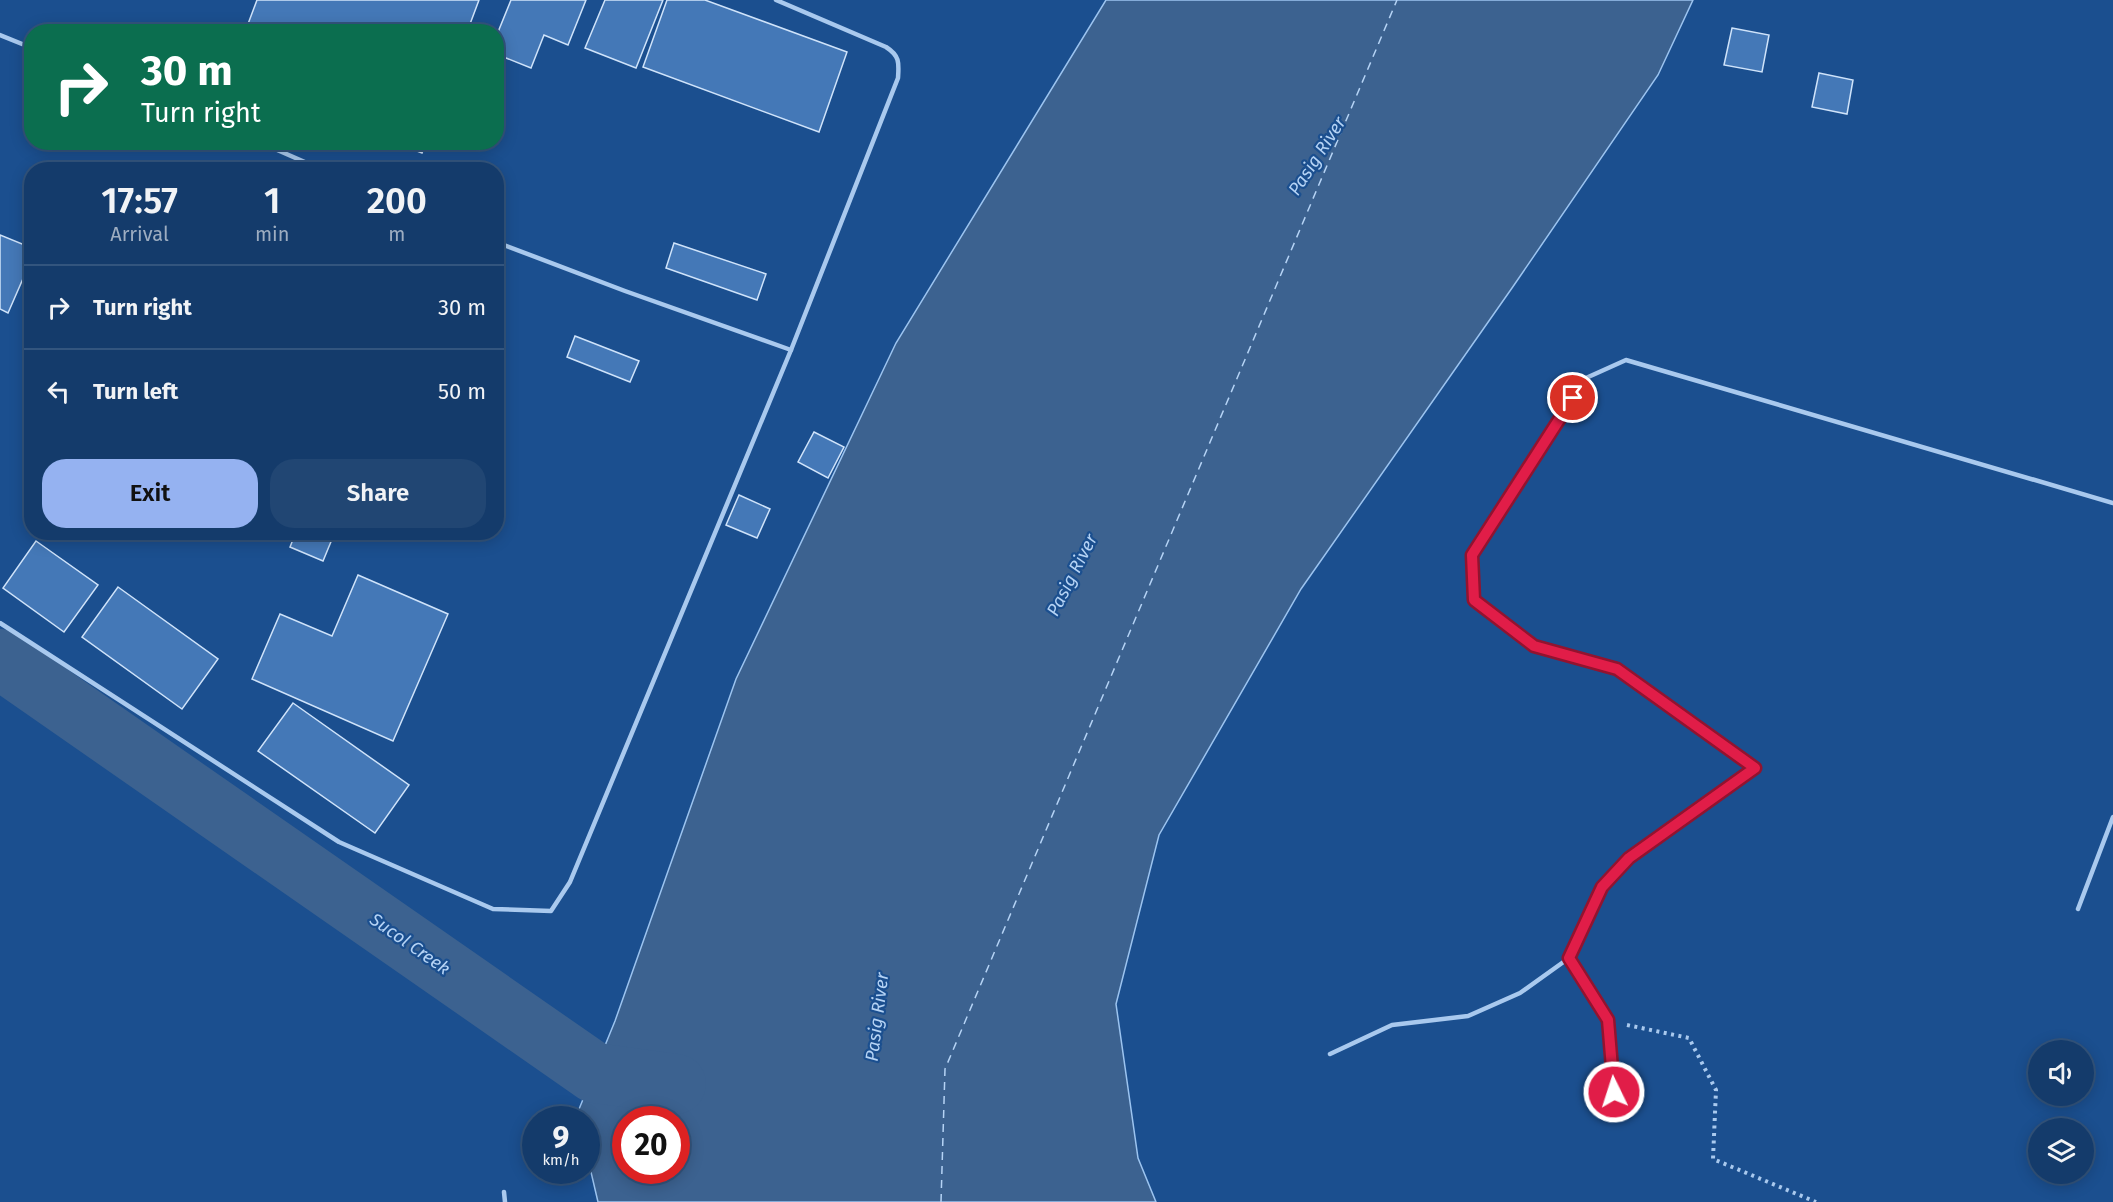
<!DOCTYPE html>
<html lang="en">
<head>
<meta charset="utf-8">
<style>
  :root { --surface:#143b6b; --page:#214673; --text:#f1f3f6; --muted:#9dadc1; --line:#33557e; --accent:#95b2f1 }
  body { margin:0; font-family:"Fira Sans",sans-serif; background:var(--page); color:var(--text); height:100vh; display:flex; flex-direction:column; font-size:22px; white-space:nowrap }
  * { box-sizing:border-box; margin:0 }
  p { font-size:20px; color:var(--muted) }
  .icon { flex:none; width:33px; height:33px; fill:none; stroke:currentColor; stroke-width:2; stroke-linecap:round; stroke-linejoin:round }
  .map { position:relative; flex:1; overflow:hidden }
  .panel { position:absolute; left:24px; top:162px; width:480px; height:378px; display:flex; flex-direction:column; background:var(--surface); border-radius:24px; box-shadow:0 3px 15px #0003,0 0 0 2px var(--line) }
  .panel>* { flex:none }
  .hud { position:absolute; left:24px; top:24px; width:480px; height:126px; border-radius:24px; box-shadow:0 3px 15px #0003,0 0 0 2px var(--line); background:#0b6e4f; color:#fff; overflow:hidden }
  .fabs { position:absolute; left:2028px; top:1040px; display:grid; gap:12px }
  .fabs a { display:grid; place-items:center; width:66px; height:66px; border-radius:50%; background:var(--surface); box-shadow:0 3px 15px #0003,0 0 0 2px var(--line); font-size:30px }
  .speed { position:absolute; left:522px; top:1106px; display:flex; gap:12px; font-size:30px; font-weight:700; text-align:center }
  .speed>* { display:grid; place-content:center; width:78px; height:78px; border-radius:50%; background:var(--surface); box-shadow:0 3px 15px #0003,0 0 0 2px var(--line); line-height:1 }
  .speed small { font-size:15px; font-weight:400 }
  .speed .limit { border:9px solid #d22; background:#fff; color:#111 }
  .pin { position:absolute; display:grid; place-items:center; width:51px; height:51px; color:#fff; margin:-26px; border:3px solid #fff; border-radius:50%; box-shadow:0 2px 6px #0007 }
  .me { position:absolute; width:66px; margin:-33px; rotate:356deg; stroke-linejoin:round; filter:drop-shadow(0 0 4px #0008) }
  .turn { display:flex; align-items:center; gap:21px; height:126px; padding:0 18px; font-size:27px }
  .turn .icon { width:78px; height:78px; stroke-width:2.5 }
  .turn b { display:block; font-size:42px; line-height:51px }
  .eta { display:flex; justify-content:space-evenly; align-items:center; height:102px; text-align:center }
  .eta b { font-size:36px; font-weight:600; line-height:42px }
  .primary-button { display:flex; gap:12px; margin-top:auto; padding:12px 18px }
  .primary-button a { flex:1; height:69px; border-radius:24px; background:var(--accent); color:#111; font-size:24px; font-weight:600; line-height:69px; text-align:center }
  .primary-button a+a { background:var(--page); color:var(--text) }
  ul { padding:0; list-style:none }
  li { display:flex; align-items:center; gap:18px; height:84px; padding:0 18px; border-top:2px solid var(--line) }
  li div { flex:1 }
  li b { display:block; font-size:22px }
  li em { font-style:normal }
  .map>svg:first-child { display:block }
</style>
</head>
<body>
<div class="map">
<svg width="2113" height="1202" viewBox="0 0 2113 1202">
  <rect width="100%" height="100%" fill="#1b4f8f"/>
  <path fill="#3c6290" stroke="#9cc4f0" stroke-width="1.5" fill-rule="evenodd" d="M 1106,0 L 1693,0 L 1658,75 L 1512,288 L 1301,589 L 1159,835 L 1116,1004 L 1138,1158 L 1156,1202 L 598,1202 L 587,1155 L 586,1119 L 578,1119 L 577,1114 L 615,1021 L 736,679 L 896,343 ZM 626,1119 L 676,1119 L 676,1170 L 626,1170 Z"/>
  <g fill="none" stroke-linecap="round" stroke-linejoin="round">
    <polyline stroke="#3c6290" stroke-width="60" points="0,659 595,1073 676,1084"/>
    <polyline stroke="#b5d3f5" stroke-width="1.5" stroke-dasharray="8 6" stroke-linecap="butt" points="941,1202 945,1069 1397,0"/>
  </g>
  <g fill="#4478b7" stroke="#cfe3fa" stroke-width="1.5">
    <polygon points="257,0 479,0 467,32 245,32"/>
    <polygon points="511,0 586,0 568,45 544,35 531,68 496,54 496,37"/>
    <polygon points="605,0 663,0 636,68 585,48"/>
    <polygon points="667,0 705,0 847,52 819,132 643,67"/>
    <polygon points="1732,28 1769,35 1762,72 1724,65"/>
    <polygon points="1819,73 1853,80 1847,114 1812,107"/>
    <polygon points="394,142 426,142 422,153"/>
    <polygon points="0,235 32,248 32,258 8,313 0,309"/>
    <polygon points="674,243 766,274 757,300 666,268"/>
    <polygon points="575,336 639,361 630,382 567,357"/>
    <polygon points="814,432 844,447 828,478 798,462"/>
    <polygon points="739,495 770,509 757,538 726,525"/>
    <polygon points="296,532 335,532 323,561 290,547"/>
    <polygon points="36,541 98,585 64,632 3,588"/>
    <polygon points="358,575 448,614 393,741 252,679 280,614 332,636"/>
    <polygon points="118,587 218,659 182,709 82,637"/>
    <polygon points="293,703 409,785 375,833 258,751"/>
  </g>
  <g fill="none" stroke-linecap="round" stroke-linejoin="round">
    <polyline stroke="#a9c9ee" stroke-width="4" stroke-dasharray="3 4.5" stroke-linecap="butt" points="1627,1025 1689,1038 1716,1090 1713,1159 1816,1202"/>
    <g stroke="#a9c9ee" stroke-width="4.5">
      <polyline points="0,35 32,48"/>
      <polyline points="259,142 323,170"/>
      <polyline points="496,242 625,291 791,350"/>
      <path d="M 0,623 L 339,842 L 493,909 L 551,911 L 570,882 L 791,350 L 898,78 C 899,63 900,56 886,47 L 776,0"/>
      <polyline points="2078,909 2113,817"/>
      <polyline points="1330,1054 1392,1025 1468,1016 1520,993 1569,958"/>
      <polyline points="1614,1092 1608,1020 1569,958 1602,887 1629,858 1755,768 1617,669 1535,646 1474,601 1472,555 1586,378 1626,360 2113,503"/>
      <polyline points="504,1192 505,1202"/>
    </g>
  </g>
  <g fill="none" stroke-linecap="round" stroke-linejoin="round">
    <g stroke="#92132f" stroke-width="15">
      <polyline id="route" points="1573,398 1472,555 1474,600 1534,646 1617,669 1755,768 1629,858 1602,887 1569,958 1608,1020 1614,1092"/>
    </g>
    <use href="#route" stroke="#e11d48" stroke-width="10"/>
  </g>
  <g text-anchor="middle" stroke-width="4.5" stroke-linejoin="round" paint-order="stroke">
    <g font-size="18" font-style="italic" fill="#b5d3f5" stroke="#1b4f8f">
      <text transform="translate(1317 156) rotate(-57)" y="6">Pasig River</text>
      <text transform="translate(1072 575) rotate(-63)" y="6">Pasig River</text>
      <text transform="translate(410 944) rotate(35)" y="6">Sucol Creek</text>
      <text transform="translate(877 1017) rotate(-83)" y="6">Pasig River</text>
    </g>
  </g>
</svg>
<div class="fabs">
<a><svg class="icon" aria-label="sound" viewBox="0 0 24 24"><path d="M4 9h4l5-4v14l-5-4H4zM17 9q2 3 0 6"/></svg></a>
<a><svg class="icon" aria-label="layers" viewBox="0 0 24 24"><path d="M12 4l9 5-9 5-9-5zM3 14l9 5 9-5"/></svg></a>
</div>
<div class="speed"><div>9<small>km/h</small></div><div class="limit">20</div></div>
<div class="pin" style="left:1573px;top:398px;background:#d93025"><svg class="icon" aria-label="arrive" viewBox="0 0 24 24"><path d="M6 21V4h12l-3 4 3 4H6"/></svg></div>
<svg class="me" style="left:1614px;top:1092px" viewBox="-20 -20 40 40"><circle r="17" fill="#e11d48" stroke="#fff" stroke-width="3"/><path d="M0-11L8 9 0 5-8 9z" fill="#fff"/></svg>
<div class="hud">
<div class="turn"><svg class="icon" aria-label="right" viewBox="0 0 24 24"><path d="M7 20v-9h11M14 6l5 5-5 5"/></svg><div><b>30 m</b>Turn right</div></div>
</div>
<section class="panel">
<div class="eta">
<div><b>17:57</b><p>Arrival</p></div>
<div><b>1</b><p>min</p></div>
<div><b>200</b><p>m</p></div>
</div>
<ul>
<li><svg class="icon" aria-label="right" viewBox="0 0 24 24"><path d="M7 20v-9h11M14 6l5 5-5 5"/></svg><div><b>Turn right</b></div><em>30 m</em></li>
<li><svg class="icon" aria-label="left" viewBox="0 0 24 24"><path d="M17 20v-9H6M10 6l-5 5 5 5"/></svg><div><b>Turn left</b></div><em>50 m</em></li>
</ul>
<div class="primary-button"><a>Exit</a><a>Share</a></div>
</section>
</div>
</body>
</html>
